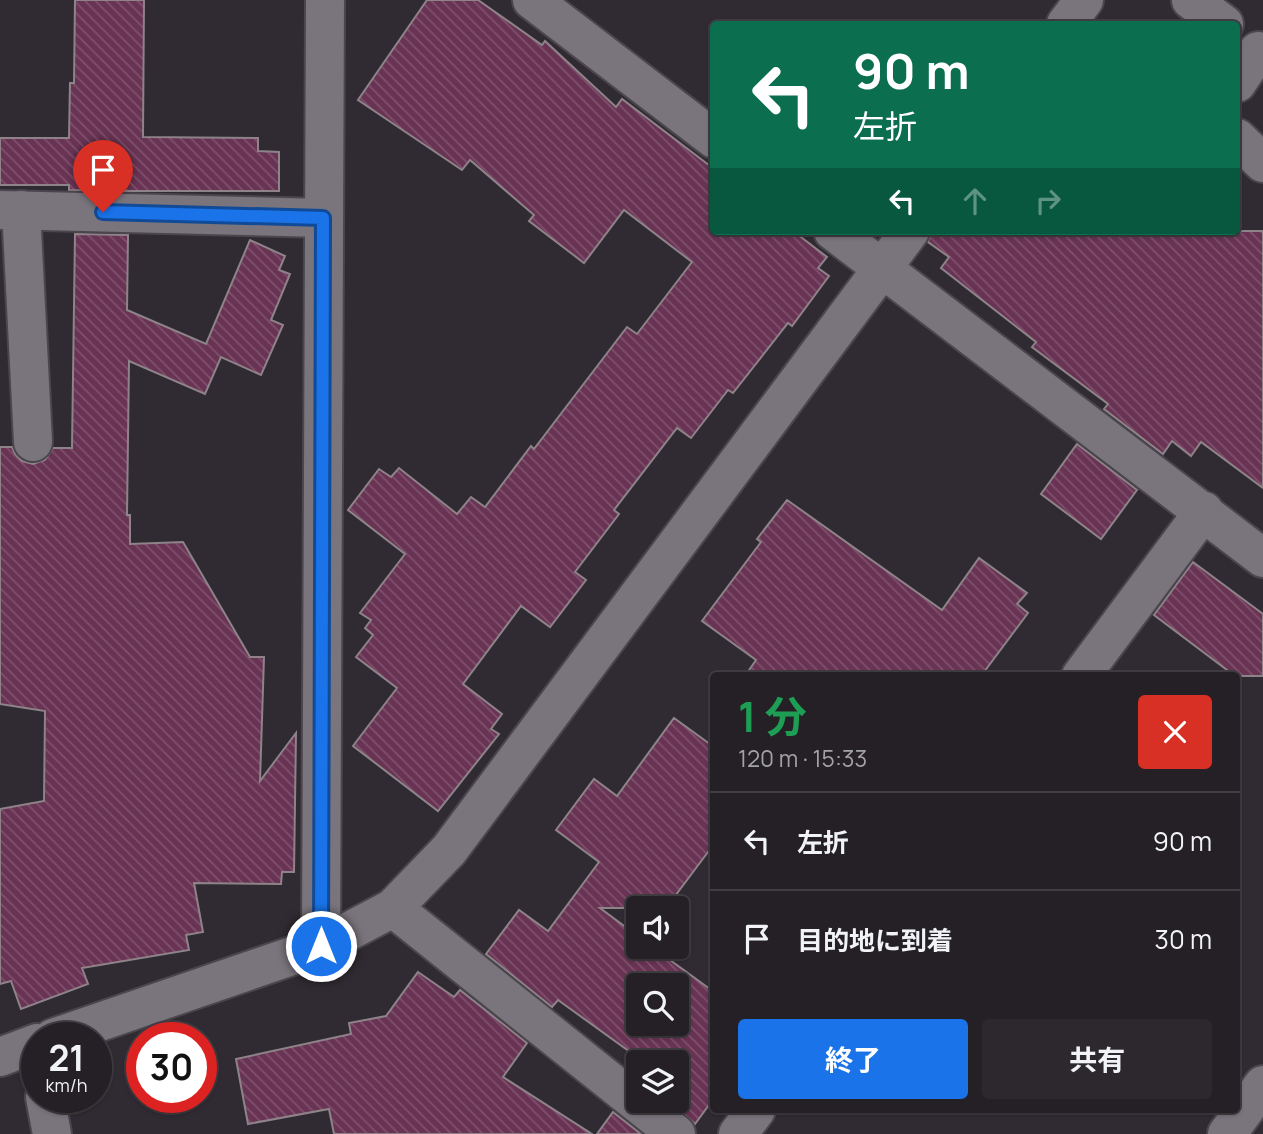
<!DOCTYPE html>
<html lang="ja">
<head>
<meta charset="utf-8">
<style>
  :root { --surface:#242026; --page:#2c282e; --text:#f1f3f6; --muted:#a3a3a7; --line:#413e43; --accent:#1a73e8 }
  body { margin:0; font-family:Manrope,"Noto Sans JP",sans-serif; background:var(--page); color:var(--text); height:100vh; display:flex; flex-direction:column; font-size:26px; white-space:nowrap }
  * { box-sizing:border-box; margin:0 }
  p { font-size:23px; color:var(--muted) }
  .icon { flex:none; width:38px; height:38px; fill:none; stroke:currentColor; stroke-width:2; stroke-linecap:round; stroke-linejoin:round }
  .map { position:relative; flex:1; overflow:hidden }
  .side { position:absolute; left:710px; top:672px; width:530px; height:441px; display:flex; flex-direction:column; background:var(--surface); border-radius:7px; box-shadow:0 2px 5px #0004,0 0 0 2px var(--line) }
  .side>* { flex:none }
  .hud { position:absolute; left:710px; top:21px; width:530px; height:214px; border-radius:7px; box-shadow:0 2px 5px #0004,0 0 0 2px var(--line); background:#0b6e4f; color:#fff; overflow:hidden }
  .buttons { position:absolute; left:626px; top:896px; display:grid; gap:14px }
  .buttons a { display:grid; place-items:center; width:63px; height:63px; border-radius:7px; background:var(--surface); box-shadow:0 2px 5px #0004,0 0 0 2px var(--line); font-size:35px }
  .speed { position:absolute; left:21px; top:1022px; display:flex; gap:14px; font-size:35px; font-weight:700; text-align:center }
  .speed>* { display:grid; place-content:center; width:91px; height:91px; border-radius:50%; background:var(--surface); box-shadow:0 2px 5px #0004,0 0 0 2px var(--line); line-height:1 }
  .speed small { font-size:18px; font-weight:400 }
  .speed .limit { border:10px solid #d22; background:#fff; color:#111 }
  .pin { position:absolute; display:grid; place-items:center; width:60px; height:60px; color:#fff; margin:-72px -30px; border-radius:50% 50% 50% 0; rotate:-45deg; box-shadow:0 0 7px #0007 }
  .pin .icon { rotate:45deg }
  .me { position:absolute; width:77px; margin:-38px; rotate:0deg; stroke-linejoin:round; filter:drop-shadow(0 0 5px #0008) }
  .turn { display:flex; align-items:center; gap:24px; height:147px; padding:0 28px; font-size:32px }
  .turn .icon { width:91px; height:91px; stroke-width:2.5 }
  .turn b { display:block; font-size:49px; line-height:60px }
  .lanes { display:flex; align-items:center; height:66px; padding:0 28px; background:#0003; justify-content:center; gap:35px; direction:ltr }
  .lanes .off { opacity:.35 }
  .round { display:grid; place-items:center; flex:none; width:74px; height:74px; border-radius:7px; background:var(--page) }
  .headline { display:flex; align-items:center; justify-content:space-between; height:119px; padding:0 28px }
  h1 { font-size:42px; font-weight:700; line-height:52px; color:#1e9e55 }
  .cta { display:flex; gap:14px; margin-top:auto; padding:14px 28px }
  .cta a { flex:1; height:80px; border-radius:7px; background:var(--accent); color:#fff; font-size:28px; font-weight:700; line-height:80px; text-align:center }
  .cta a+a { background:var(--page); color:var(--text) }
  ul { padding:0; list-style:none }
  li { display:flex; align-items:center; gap:21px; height:98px; padding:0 28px; border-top:2px solid var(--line) }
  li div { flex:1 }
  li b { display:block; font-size:26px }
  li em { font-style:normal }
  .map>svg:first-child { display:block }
</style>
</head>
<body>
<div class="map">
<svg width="1263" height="1134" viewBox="0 0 1263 1134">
  <defs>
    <pattern id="building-back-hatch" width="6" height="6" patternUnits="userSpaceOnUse" patternTransform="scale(1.75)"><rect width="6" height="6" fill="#693354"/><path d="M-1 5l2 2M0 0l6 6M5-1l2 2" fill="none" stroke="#7f516d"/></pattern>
  </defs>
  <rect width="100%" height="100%" fill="#302b32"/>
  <g fill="url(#building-back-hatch)" stroke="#8e8389" stroke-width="2" fill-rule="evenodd">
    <polygon points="75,0 144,0 143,137 258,138 258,151 279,152 279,191 128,191 69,190 69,185 0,185 0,138 69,138 70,83 74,83"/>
    <polygon points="427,0 478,0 542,45 545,41 616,107 622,99 714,169 714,231 793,231 827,257 818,268 829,276 792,326 788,323 733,393 728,390 691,438 677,428 614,510 619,514 575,572 586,580 550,627 521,606 463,684 502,714 491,729 499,734 438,811 353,746 397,688 356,657 373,635 365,628 371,620 360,613 405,554 348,510 379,469 391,477 399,468 457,514 471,497 485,507 531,446 534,449 627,327 637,334 692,262 624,210 584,263 529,221 534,215 470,160 462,170 358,100"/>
    <polygon points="931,231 1263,231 1263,488 1201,442 1191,456 1172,441 1163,454 1104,409 1108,404 1032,347 1036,342 941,268 949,257 928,242"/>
    <polygon points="75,234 128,235 127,310 206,344 250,240 285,256 279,270 290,274 271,320 283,325 261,375 221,357 205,394 129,361 127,515 130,515 130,544 183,542 250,657 264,657 260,781 296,733 294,872 282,872 281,884 194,883 203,932 186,935 189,950 82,968 88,984 21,1009 11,981 0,984 0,809 44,801 45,711 0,704 0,447 12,447 15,454 22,461 33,464 45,460 53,448 72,448"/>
    <polygon points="1077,444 1137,490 1101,539 1041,494"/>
    <polygon points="787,500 942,610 979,558 1027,593 1017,604 1028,613 981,676 745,676 756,660 702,621 761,542 757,539"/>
    <polygon points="1193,562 1263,614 1263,676 1235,676 1154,615"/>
    <path d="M 674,718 L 714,747 L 714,844 L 666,908 L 600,908 L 639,937 L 639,947 L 652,947 L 714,992 L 714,1098 L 695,1124 L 669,1101 L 677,1101 L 677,1062 L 644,1062 L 558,1000 L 552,1007 L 486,954 L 519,910 L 548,931 L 599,862 L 556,830 L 594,779 L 617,796 ZM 639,985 L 677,985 L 677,1024 L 639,1024 Z"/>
    <polygon points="418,972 454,997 460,990 527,1043 503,1077 592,1134 334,1134 329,1109 248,1124 236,1059 351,1034 349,1023 386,1016"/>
    <polygon points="613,1112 641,1134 597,1134"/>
  </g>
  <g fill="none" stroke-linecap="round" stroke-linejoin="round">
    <g stroke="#4b464d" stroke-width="42">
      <g id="minor">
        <polyline points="532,0 714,139"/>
        <polyline points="1191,0 1224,24"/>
        <polyline points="1066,24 1084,0"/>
        <polyline points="1237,83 1258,51"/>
        <polyline points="1237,138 1263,163"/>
        <polyline points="0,210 323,218"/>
        <polyline points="21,210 33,442"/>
        <polyline points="833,231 1263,558"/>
        <polyline points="1081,676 1204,511"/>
        <polyline points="393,908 676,1134"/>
        <polyline points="321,946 325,0"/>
        <polyline points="53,1038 321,946 393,908 449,850 910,231"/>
        <polyline points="0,1057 37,1043"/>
        <polyline points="45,1097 52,1134"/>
        <polyline points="738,1134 756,1110"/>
        <polyline points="1227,1134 1263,1085"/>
      </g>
    </g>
    <use href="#minor" stroke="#7a747c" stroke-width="38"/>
  </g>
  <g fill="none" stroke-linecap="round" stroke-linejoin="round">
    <g stroke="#114b97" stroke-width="18">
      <polyline id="route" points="103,212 323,218 321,946"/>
    </g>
    <use href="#route" stroke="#1a73e8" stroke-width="12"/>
  </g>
</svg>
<div class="buttons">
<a><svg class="icon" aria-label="sound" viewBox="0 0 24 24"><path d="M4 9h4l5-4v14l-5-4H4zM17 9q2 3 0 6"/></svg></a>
<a><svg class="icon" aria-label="search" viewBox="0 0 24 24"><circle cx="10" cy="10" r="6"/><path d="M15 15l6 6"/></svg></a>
<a><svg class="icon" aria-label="layers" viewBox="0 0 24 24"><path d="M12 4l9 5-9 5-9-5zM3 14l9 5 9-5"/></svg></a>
</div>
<div class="speed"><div>21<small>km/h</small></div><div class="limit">30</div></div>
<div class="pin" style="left:103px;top:212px;background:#d93025"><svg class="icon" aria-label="arrive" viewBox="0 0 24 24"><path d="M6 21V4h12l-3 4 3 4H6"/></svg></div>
<svg class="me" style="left:321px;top:946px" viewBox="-20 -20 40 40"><circle r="17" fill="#1a73e8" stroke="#fff" stroke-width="3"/><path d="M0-11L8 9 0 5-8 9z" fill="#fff"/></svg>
<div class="hud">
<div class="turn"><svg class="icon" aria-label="left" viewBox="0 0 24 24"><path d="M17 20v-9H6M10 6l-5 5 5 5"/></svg><div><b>90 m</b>左折</div></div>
<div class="lanes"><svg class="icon" aria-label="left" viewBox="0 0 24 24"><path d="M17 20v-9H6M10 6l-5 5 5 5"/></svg><svg class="icon off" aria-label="ahead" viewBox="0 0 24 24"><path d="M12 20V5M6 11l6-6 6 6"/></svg><svg class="icon off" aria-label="right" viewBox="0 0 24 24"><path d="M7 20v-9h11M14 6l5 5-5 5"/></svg></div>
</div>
<section class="side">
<div class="headline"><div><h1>1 分</h1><p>120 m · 15:33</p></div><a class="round" style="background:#d93025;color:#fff"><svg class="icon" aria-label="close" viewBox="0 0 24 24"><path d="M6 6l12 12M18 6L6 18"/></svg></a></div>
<ul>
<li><svg class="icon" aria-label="left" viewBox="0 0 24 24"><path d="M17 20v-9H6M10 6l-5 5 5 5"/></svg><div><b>左折</b></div><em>90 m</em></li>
<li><svg class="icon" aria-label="arrive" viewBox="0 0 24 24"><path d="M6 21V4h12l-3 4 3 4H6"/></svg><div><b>目的地に到着</b></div><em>30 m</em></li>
</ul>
<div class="cta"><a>終了</a><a>共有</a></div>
</section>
</div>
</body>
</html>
